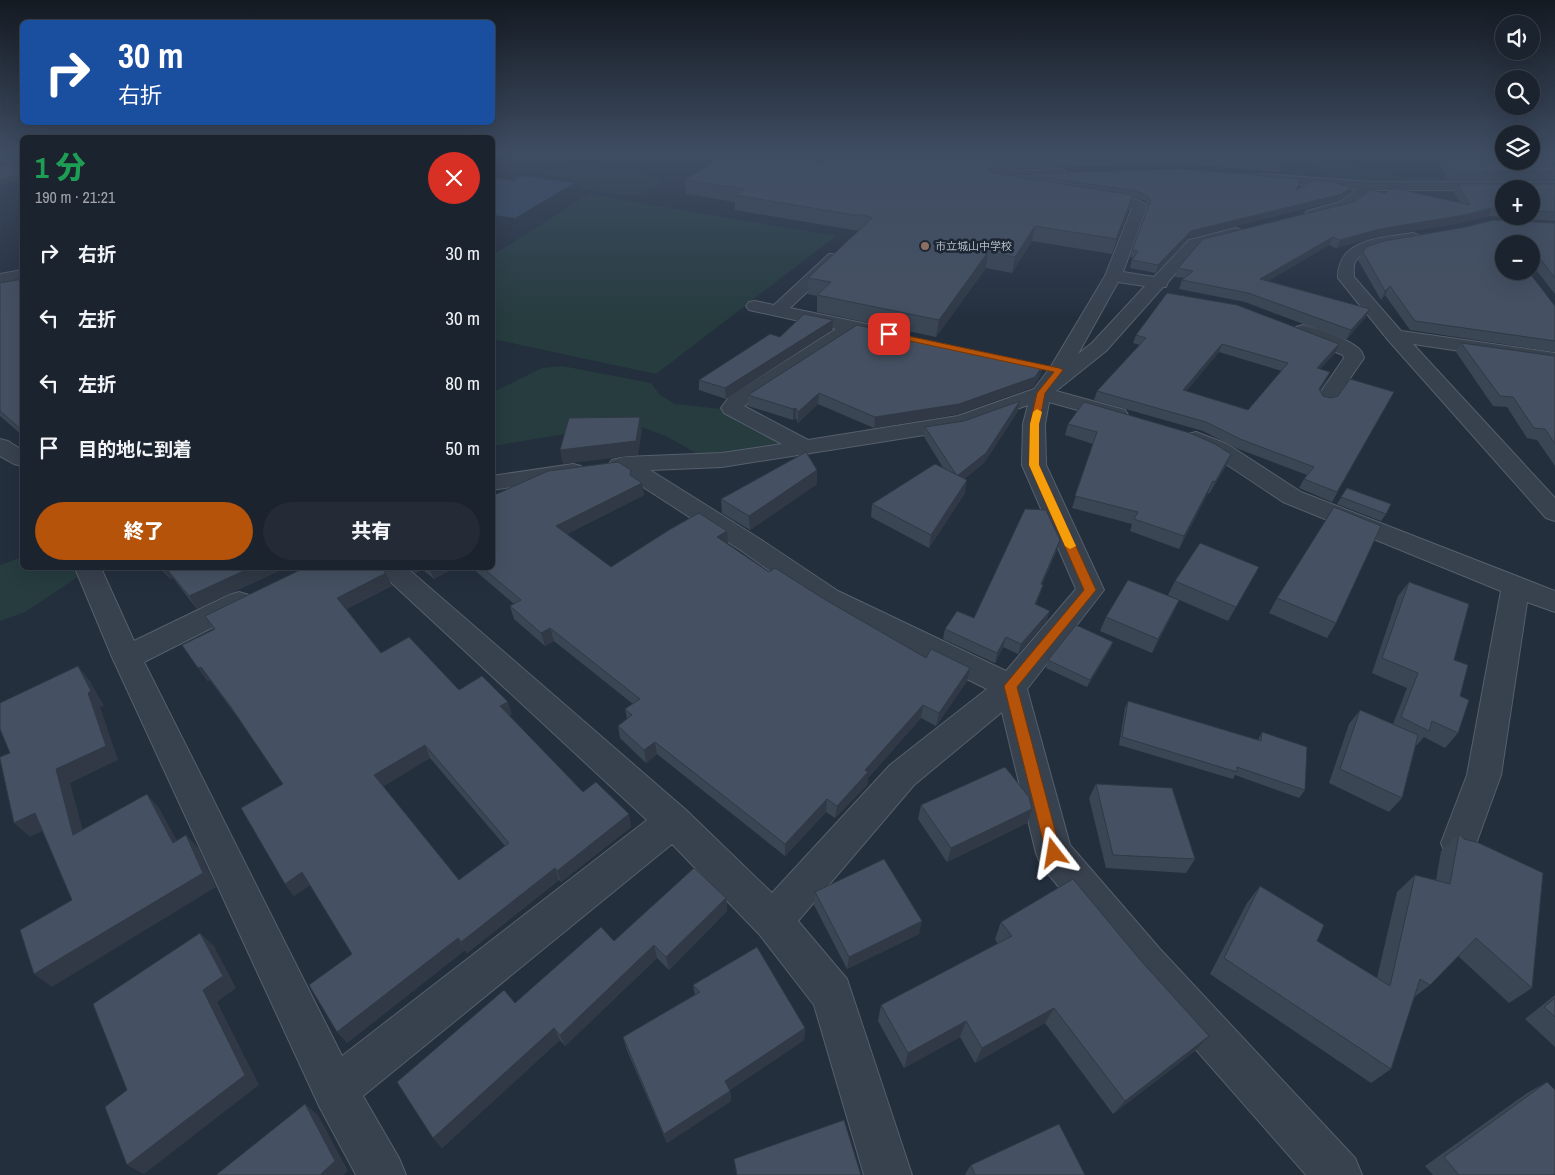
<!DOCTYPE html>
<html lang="ja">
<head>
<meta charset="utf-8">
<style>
  :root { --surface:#1b232e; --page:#242b36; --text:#f1f3f6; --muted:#a0a4aa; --line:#39404a; --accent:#b45309 }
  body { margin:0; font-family:"Archivo Narrow","Noto Sans JP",sans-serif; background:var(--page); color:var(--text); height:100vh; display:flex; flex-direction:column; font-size:19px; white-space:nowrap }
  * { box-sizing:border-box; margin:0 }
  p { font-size:16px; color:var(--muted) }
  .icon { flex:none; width:28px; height:28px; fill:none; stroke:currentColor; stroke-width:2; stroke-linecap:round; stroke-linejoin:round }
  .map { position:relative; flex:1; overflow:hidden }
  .panel { position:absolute; left:20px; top:135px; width:475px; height:435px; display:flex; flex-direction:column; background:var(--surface); border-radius:8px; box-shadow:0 5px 20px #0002,0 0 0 1px var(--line) }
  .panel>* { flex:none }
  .top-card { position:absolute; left:20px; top:20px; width:475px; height:105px; border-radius:8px; box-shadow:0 5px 20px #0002,0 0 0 1px var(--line); background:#1a4fa0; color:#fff; overflow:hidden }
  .controls { position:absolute; left:1495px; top:15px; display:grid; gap:10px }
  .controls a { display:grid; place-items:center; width:45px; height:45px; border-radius:50%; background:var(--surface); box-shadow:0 5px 20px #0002,0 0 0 1px var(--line); font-size:25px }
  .pin { position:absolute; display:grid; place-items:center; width:42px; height:42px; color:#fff; margin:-21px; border-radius:10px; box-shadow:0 2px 8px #0006 }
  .me { position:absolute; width:55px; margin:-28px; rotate:346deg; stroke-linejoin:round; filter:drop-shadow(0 0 4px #0008) }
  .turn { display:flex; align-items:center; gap:18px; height:105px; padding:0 15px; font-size:22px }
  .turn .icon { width:65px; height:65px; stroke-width:2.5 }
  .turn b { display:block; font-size:35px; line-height:42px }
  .round { display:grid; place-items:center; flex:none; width:52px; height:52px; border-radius:26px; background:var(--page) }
  .head { display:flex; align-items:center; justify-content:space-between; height:85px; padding:0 15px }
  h1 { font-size:30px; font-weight:800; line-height:38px; color:#1e9e55 }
  .action { display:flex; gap:10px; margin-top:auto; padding:10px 15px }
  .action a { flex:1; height:58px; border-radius:30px; background:var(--accent); color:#fff; font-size:20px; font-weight:800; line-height:58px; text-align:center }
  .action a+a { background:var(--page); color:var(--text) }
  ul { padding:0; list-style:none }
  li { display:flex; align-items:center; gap:15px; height:65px; padding:0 15px }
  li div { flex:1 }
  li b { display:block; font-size:19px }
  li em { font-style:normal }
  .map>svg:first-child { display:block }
</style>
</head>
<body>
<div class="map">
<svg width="1555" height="1175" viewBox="0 0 1555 1175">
  <rect width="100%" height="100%" fill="#242f3e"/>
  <g fill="#263c3f">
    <polygon points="1294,155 1352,155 1345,161 1377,173 1409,178 1492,178 1521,183 1342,184 1316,168 1304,157"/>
    <polygon points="584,165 660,178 661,185 641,193 621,195 584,189 575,180 537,172"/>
    <polygon points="589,194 836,236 656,374 493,339 493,255"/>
    <polygon points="562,366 651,383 660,395 675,404 721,409 807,448 710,461 666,436 630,423 493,446 493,392 542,368"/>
    <polygon points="22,557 22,568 74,568 79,576 25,612 0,621 0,565"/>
  </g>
  <polygon fill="#394c67" points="522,176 574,183 515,218 493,215 493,178 513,181"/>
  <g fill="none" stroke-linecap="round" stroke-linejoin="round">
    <g stroke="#565f6c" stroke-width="2">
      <g id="minor">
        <polygon points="988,155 1000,155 1011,175 1006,180 1024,183 1026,186 1024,189 1019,190 991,185 989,182 997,174"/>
        <polygon points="0,160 22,163 22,171 0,168"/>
        <polygon points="1370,182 1375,183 1377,186 1375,189 1350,208 1312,218 1307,217 1305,214 1307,211 1340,202 1365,183"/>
        <path d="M 1094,193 C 1108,195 1139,196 1147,206 L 1123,272 L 1154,277 L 1189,240 L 1236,228 L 1241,230 L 1244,233 L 1241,236 L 1199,246 L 1168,282 L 1166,287 L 1163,287 L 1106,351 L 1056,391 L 1125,410 L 1128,415 L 1125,420 L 1117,421 L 1049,402 L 1045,424 L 1046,465 L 1104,590 L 1027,689 L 1070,845 L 1160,949 L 1355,1158 L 1362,1175 L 1306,1175 L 1132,977 L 1041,865 L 1036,853 L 1002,712 L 914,785 L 798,921 L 847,979 L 912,1175 L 864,1175 L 814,1005 L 759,934 L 672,844 L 363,1096 L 399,1158 L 406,1175 L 356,1175 L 319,1106 L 112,657 L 75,568 L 101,568 L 134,641 L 229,595 L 239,592 L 249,595 L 253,602 L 249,609 L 144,662 L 342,1056 L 647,820 L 382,574 L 378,568 L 407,568 L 686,810 L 772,893 L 890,765 L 987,689 L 818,605 L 742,551 L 620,472 L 612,470 L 608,465 L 612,460 L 624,457 L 722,453 L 782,444 L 724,413 L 721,408 L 729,397 L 836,329 L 749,310 L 746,306 L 749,302 L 755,301 L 774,305 L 829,254 L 841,254 L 843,257 L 841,260 L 790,308 L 891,329 L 898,331 L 900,335 L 898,339 L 891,341 L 855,333 L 744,406 L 808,440 L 958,416 L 1034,389 L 1050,368 L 1105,276 L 1132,208 L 1089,200 L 1087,197 L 1089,194 ZM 1118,282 L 1145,286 L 1092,343 L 1078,354 ZM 1028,405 L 1023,424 L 1022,465 L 1076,589 L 1006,671 L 838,591 L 760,539 L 650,470 L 722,467 L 962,429 Z"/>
        <path d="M 1413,233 L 1418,235 L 1421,238 L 1418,241 C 1402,245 1364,245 1355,262 C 1353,266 1354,272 1354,277 L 1401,331 L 1555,353 L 1555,365 L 1413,344 L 1555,498 L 1555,521 L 1546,518 L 1388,340 L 1338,278 C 1337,238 1383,238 1413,233 Z"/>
        <polygon points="22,270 22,280 0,284 0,274"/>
        <path d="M 1303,325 C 1318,329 1346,338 1358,348 C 1361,350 1363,354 1364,358 L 1333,403 L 1326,405 L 1319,403 L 1316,399 L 1344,358 L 1343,355 L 1296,335 L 1294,331 L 1296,327 Z"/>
        <polygon points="1196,432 1227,444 1301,492 1555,591 1555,612 1527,602 1501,775 1472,855 1459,859 1446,855 1441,843 1467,775 1501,591 1283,502 1211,454 1188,444 1185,439 1188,434"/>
        <polygon points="0,439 8,441 22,450 22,466 14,464 0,456"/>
        <polygon points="573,464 581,466 585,471 581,476 492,490 492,476"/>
      </g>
    </g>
    <g stroke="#565f6c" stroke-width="2">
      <g id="tertiary">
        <polygon points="1059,169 1064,170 1066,173 1064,176 1004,179 997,175 1004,171"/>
        <polygon points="1264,174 1370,182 1555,182 1555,190 1370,190 1259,181 1257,178 1259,175"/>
      </g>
    </g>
    <use href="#minor" fill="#38414e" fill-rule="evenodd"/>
    <use href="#tertiary" fill="#38414e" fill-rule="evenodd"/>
  </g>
  <g fill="#3b4654" fill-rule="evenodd">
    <polygon points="0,155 22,155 22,181 18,182 15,181 0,186 0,164 19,168 21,166 21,161 0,158"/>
    <polygon points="1002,155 1278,155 1284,156 1279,170 1278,172 1178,163 1010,169"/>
    <polygon points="1434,155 1555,155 1555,180 1448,180"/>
    <polygon points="997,160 995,173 1022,178 1023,174 1349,193 1339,200 1189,238 1156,273 1130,268 1132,260 1133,258 1130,257 1132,250 1148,206 1146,201 1133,197 1129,209 1112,254 1032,241 1012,273 986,268 936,337 817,312 817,296 808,294 808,278 860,230 853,230 735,210 735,202 686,194 685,180 825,162"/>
    <path d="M 1458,184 L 1555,184 L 1555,221 L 1488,216 L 1460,223 L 1376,237 L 1336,248 L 1329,245 L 1268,281 L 1370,309 L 1365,318 L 1346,340 L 1245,302 L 1179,289 L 1182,280 L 1184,278 L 1175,277 L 1178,268 L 1354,202 L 1385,193 L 1460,203 L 1454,192 ZM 1504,189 L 1531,189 L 1531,216 L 1504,216 Z"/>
    <polygon points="1555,223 1555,294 1533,266 1531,266 1531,244 1504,244 1555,306 1555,352 1410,330 1385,295 1381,300 1358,260 1363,252"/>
    <polygon points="22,279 22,435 0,416 0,283"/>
    <polygon points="832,330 726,399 699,390 699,380 780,337"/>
    <path d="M 1136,335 L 1339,344 L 1335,353 L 1320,369 L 1326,381 L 1320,390 L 1323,396 L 1331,398 L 1394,392 L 1332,502 L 1299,488 L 1304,479 L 1307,475 L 1236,448 L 1203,431 L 1094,400 L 1097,391 L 1140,345 L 1133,343 ZM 1219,352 L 1282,371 L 1248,410 L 1186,391 Z"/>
    <polygon points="1461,343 1555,356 1555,466 1537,440 1527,438 1507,407 1493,406 1456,352"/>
    <polygon points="1043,365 1040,376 1033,387 958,414 874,428 818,404 798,423 796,418 793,420 748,406 748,395"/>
    <polygon points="1018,411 984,463 964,479 965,493 929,548 871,517 872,504 944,469 924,437 925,427"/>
    <polygon points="1068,424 1226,466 1209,494 1208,493 1179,549 1130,531 1132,524 1072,508 1093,444 1065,435"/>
    <polygon points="632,476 642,483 644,495 567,534 611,567 727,531 728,544 769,572 824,599 967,681 936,726 921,718 868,778 867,785 835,818 826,812 785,856 657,754 646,763 620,738 618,726 627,719 625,709 633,704 554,641 545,646 514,619 510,606 514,604 472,568 492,568"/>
    <polygon points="817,484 750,530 722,513 721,499"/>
    <polygon points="1347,488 1386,514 1381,521 1337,504"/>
    <polygon points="1057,550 1042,584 1043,585 1040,594 1036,605 1047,620 1018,654 1003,647 995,663 943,639 945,629 974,618"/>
    <polygon points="160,568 285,568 197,609 173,578 170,579"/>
    <polygon points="409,568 454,568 434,579 423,570 416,573"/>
    <polygon points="1175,581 1251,581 1228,621 1168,595"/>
    <polygon points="1409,582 1454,660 1460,696 1458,733 1445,748 1424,737 1417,745 1416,745 1402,798 1389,812 1329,783 1349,724 1360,710 1393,724 1407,688 1372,673 1398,596"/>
    <path d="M 392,586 L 346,609 L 381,653 L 512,714 L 509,716 L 583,792 L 631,827 L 561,882 L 559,880 L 467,953 L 465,950 L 347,1043 L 352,954 L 310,885 L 294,896 L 285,884 L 283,784 L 238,718 L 210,680 L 207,681 L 213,629 L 205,616 ZM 430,758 L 505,846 L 459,880 L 383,786 Z"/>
    <polygon points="1277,598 1336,623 1327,638 1269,613"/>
    <polygon points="1179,600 1172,615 1152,653 1100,631 1106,617"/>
    <polygon points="1113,642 1110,649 1087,687 1046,668 1048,660"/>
    <polygon points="1128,701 1258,740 1262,732 1305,790 1299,798 1235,775 1233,779 1119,745 1125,708"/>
    <polygon points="1096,784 1195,859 1186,873 1106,868 1089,798"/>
    <polygon points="921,805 1027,823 947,862 918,819"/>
    <polygon points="1459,834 1532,988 1509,1003 1458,956 1430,985 1413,998 1391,1069 1371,1083 1210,974 1247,903 1260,886 1317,941 1377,978 1397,892 1415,875 1436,880 1441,851"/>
    <polygon points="815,892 919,934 847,969 814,905"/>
    <polygon points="726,898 727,911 669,970 657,958 565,1046 560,1040 442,1148 433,1138 614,941"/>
    <polygon points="1001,922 1195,1051 1113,1114 1045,1023 975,1063 960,1037 904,1068 878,1021 881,1005 998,944 995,939"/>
    <polygon points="693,985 805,1028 804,1040 730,1090 731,1101 667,1143 626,1048 623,1037 695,995"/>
    <polygon points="1555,995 1555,1047 1525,1019"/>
    <polygon points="1547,1082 1555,1175 1433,1175 1425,1166 1527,1093"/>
    <polygon points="971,1165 1085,1175 966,1175 965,1174"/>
  </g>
  <g fill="#303945">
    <polygon points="997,160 995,174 987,182 989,168"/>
    <polygon points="22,175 22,181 18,182 15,177"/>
    <polygon points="12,176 15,181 0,186 0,180"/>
    <polygon points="1351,187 1349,193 1339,200 1189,238 1156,273 1158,265 1191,231"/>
    <polygon points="1133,195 1129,209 1112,254 1116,239"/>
    <polygon points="1492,208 1488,216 1460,223 1376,237 1336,248 1340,240 1380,229"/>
    <polygon points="1035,226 1032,241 1012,273 1015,257"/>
    <polygon points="1333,237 1329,245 1256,288 1260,279"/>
    <polygon points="988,252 986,268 936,337 939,320"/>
    <polygon points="1390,286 1385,295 1381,300 1385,291"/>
    <polygon points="1370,309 1365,318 1346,340 1351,330"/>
    <polygon points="833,320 832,330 726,399 725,388"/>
    <polygon points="1222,344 1219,352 1180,399 1183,390"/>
    <polygon points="1339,344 1335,353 1313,377 1317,368"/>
    <polygon points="1043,365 1040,376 1033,387 958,414 874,428 875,417"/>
    <polygon points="1330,372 1326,381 1314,398 1319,389"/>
    <polygon points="819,393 818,404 798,423 798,412"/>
    <polygon points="1020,401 1018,411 984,463 955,486 957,476"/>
    <polygon points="796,408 796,418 793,420 793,409"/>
    <polygon points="640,417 642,431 638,455 563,464 560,450"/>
    <polygon points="1231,454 1226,466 1209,494 1215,482"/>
    <polygon points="817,470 817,484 750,530 749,516"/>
    <polygon points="967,480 965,493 929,548 931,535"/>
    <polygon points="1213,481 1208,493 1179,549 1184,536"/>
    <polygon points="642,483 644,495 559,538 556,526"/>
    <polygon points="727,531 728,544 717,537"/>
    <polygon points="1060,540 1057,550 1038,594 1041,584"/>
    <polygon points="162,568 166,568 173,578 170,579"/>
    <polygon points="250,568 285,568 197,609 189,596"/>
    <polygon points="414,568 422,568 423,570 416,573"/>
    <polygon points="429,568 454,568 434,579"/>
    <polygon points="386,573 392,586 343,611 337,598"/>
    <polygon points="1043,585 1040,594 1032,614 1035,604"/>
    <polygon points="1179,600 1172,615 1152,653 1158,639"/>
    <polygon points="1050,611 1047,620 1018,654 1021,644"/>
    <polygon points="550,628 554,641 545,646 541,633"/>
    <polygon points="1006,637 1003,647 995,663 997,653"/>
    <polygon points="1113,642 1110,649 1087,687 1090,680"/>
    <polygon points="78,666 90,681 104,706 100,707 118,760 70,783 88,849 73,835 56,769"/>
    <polygon points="201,667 210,680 207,681 198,668"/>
    <polygon points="970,668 967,681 936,726 939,713"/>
    <polygon points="508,702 512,714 504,719 500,706"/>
    <polygon points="923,705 921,718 868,778 867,785 835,818 837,806 865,770"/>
    <polygon points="655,742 657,754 646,763 644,750"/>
    <polygon points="425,745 430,758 381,788 374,775"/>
    <polygon points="147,794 159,808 186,857 173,843"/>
    <polygon points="827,799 826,812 785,856 785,844"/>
    <polygon points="1032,809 1027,823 947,862 951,848"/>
    <polygon points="35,813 51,827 30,837 14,823"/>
    <polygon points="629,814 631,827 561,882 557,871"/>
    <polygon points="186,835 199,849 216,887 52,987 34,974"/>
    <polygon points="555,868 559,880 467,953 461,942"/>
    <polygon points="302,872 311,884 294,896 285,884"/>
    <polygon points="726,898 727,911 669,970 666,957"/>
    <polygon points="922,921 919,934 847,969 849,957"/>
    <polygon points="200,933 214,946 236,988 217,1002 259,1085 144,1174 127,1165 203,990"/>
    <polygon points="458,938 465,950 347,1043 337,1032"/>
    <polygon points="654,945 657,958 565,1046 560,1035"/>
    <polygon points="1054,1008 1045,1023 975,1063 982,1048"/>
    <polygon points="966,1021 960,1037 904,1068 908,1053"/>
    <polygon points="554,1028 560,1040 442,1148 433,1138"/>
    <polygon points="805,1028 804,1040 727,1092 725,1081"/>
    <polygon points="1209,1036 1195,1051 1113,1114 1125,1101"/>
    <polygon points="730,1091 731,1101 667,1143 664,1134"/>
    <polygon points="305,1104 318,1115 348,1171 343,1175 320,1175"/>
  </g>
  <g fill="#455162" stroke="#303945" fill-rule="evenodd">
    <polygon points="10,155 22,155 22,175 15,177 12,176 0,180 0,164 19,168 21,166 21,157"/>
    <polygon points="725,155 778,155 825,162 833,155 994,155 997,160 989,168 993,173 1133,195 1116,239 1035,226 1015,257 988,252 939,320 817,295 831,282 808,278 872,218 864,215 854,215 735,195 744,189 685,180"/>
    <polygon points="1242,155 1278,155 1284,156 1283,159"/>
    <polygon points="1442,155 1504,155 1504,161 1531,161 1531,155 1555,155 1555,162 1552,162 1555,164 1555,172 1452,172"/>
    <polygon points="1180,169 1301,179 1296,190 1313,180 1332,182 1351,187 1342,194 1191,231 1158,265 1132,260 1138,251 1132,250 1151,200 1147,195 1136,191 1023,174"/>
    <polygon points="1458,184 1555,184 1555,212 1531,211 1531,189 1504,189 1504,209 1492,208 1464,215 1380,229 1340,240 1333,237 1260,279 1370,309 1351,330 1248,293 1182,280 1193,271 1178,268 1203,239 1354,202 1370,190 1385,193 1393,188 1470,205"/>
    <polygon points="1493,220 1555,223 1555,278 1539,257 1536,257 1535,260 1531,260 1531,244 1504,244 1504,271 1528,271 1555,306 1555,341 1415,321 1390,286 1385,291 1363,252 1366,247 1384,241 1466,227"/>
    <polygon points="22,279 22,430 0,411 0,283"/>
    <path d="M 1167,293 L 1237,305 L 1339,344 L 1317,368 L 1330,372 L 1319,389 L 1323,396 L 1331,398 L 1338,396 L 1350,379 L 1394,392 L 1337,492 L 1304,479 L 1314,467 L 1240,439 L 1206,422 L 1097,391 L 1146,338 L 1136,335 ZM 1222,344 L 1288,363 L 1248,410 L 1183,390 Z"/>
    <polygon points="804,314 833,320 725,388 699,380 770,334 780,337"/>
    <polygon points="857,325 1043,365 1035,377 959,404 875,417 819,393 798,412 796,408 793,409 748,395"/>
    <polygon points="1461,343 1555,356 1555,444 1545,429 1534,428 1513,397 1500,396"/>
    <polygon points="1020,401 986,453 957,476 925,427 964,421"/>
    <polygon points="1084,402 1190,433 1215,444 1231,454 1215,482 1213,481 1184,536 1134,519 1138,512 1075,496 1097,432 1068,424"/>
    <polygon points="640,417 636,441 560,450 569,418"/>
    <polygon points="806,452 817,470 749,516 721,499"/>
    <polygon points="618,462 631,470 630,475 642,483 556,526 611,567 669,530 699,513 727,531 717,537 769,572 775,568 824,599 926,658 931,649 970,668 939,713 923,705 865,770 868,772 837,806 827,799 785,844 655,742 644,750 618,726 632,715 625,709 640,699 550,628 541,633 510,606 521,600 483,568 492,568 492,496 548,471"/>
    <polygon points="935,464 967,480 931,535 872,504"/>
    <polygon points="1347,488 1391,504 1386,514 1341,497"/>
    <polygon points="1334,507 1381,526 1336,623 1277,598"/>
    <polygon points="1025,509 1046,510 1060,540 1041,584 1043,585 1035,604 1050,611 1021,644 1006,637 997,653 945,629 957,611 974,618"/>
    <polygon points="1200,543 1259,567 1236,607 1175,581"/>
    <polygon points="166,568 250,568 189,596"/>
    <path d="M 304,568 L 381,568 L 386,573 L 337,598 L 381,653 L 409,637 L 459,690 L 482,676 L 508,702 L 500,706 L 583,792 L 596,782 L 629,814 L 557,871 L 555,868 L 461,942 L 458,938 L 337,1032 L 309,985 L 352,954 L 302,872 L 285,884 L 241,808 L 283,784 L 231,707 L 201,667 L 198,668 L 182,645 L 215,629 L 205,616 ZM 425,745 L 509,843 L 459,880 L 374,775 Z"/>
    <polygon points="1128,580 1179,600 1158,639 1106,617"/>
    <polygon points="1409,582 1469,604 1454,660 1468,665 1460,696 1469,700 1458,733 1432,721 1429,731 1401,717 1418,673 1382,658"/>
    <polygon points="1076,625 1113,642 1090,680 1048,660"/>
    <polygon points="78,666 91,691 88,693 106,746 56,769 73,835 147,794 173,843 186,835 203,873 34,974 20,930 72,900 35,813 14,823 0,759 0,757 10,753 0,729 0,703"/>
    <polygon points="1128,701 1261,741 1262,732 1307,747 1305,790 1237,767 1237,772 1122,737"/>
    <polygon points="1360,710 1418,735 1402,798 1340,769"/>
    <polygon points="1005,767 1029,797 1032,809 951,848 921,805"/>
    <polygon points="1096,784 1172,788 1195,859 1113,855"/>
    <polygon points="1459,834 1464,839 1479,843 1543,873 1532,988 1476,938 1430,985 1420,979 1391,1069 1224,958 1260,886 1324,925 1317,941 1390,986 1415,875 1450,884"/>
    <polygon points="884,859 922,921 849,957 815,892"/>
    <polygon points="694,868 726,898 666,957 654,945 560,1035 554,1028 433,1138 397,1082 504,990 515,1003 601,927 614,941"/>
    <polygon points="1073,879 1142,962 1209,1036 1125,1101 1054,1008 982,1048 966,1021 908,1053 881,1005 1012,936 1001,922"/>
    <polygon points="200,933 223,976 203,990 245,1075 127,1165 105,1107 127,1090 93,1004"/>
    <polygon points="757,947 805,1028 725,1081 730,1091 664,1134 623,1037 700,992 693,985"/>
    <polygon points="1555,998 1555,1017 1544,1007"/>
    <polygon points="1547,1082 1555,1090 1555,1175 1459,1175 1444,1157"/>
    <polygon points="305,1104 335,1161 320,1175 216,1175"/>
    <polygon points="844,1120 861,1175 737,1175 734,1159"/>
    <polygon points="1059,1124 1085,1175 975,1175 971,1165"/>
  </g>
  <linearGradient id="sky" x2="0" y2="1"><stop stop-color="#141a22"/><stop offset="0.48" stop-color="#3f4d63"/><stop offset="1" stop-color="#3f4d63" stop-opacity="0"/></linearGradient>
  <rect width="1555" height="320" fill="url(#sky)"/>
  <polygon fill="#b45309" stroke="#753606" points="889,332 1059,368 1063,370 1045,393 1039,424 1039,465 1096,590 1017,687 1061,853 1059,858 1054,860 1048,858 1046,853 1004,686 1084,590 1029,465 1030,424 1037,393 1054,372 887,336 886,334"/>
  <polygon fill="#f59e0b" points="1037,409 1042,412 1039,424 1039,465 1076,546 1070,549 1065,546 1029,465 1030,424 1033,412"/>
  <circle fill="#8d6e63" stroke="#1d2633" stroke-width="2" cx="925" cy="246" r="5"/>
  <g text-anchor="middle" stroke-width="5" stroke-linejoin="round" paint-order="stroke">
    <g font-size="11" fill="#b4bcc9" stroke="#1d2633" text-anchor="start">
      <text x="935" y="250">市立城山中学校</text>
    </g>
  </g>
</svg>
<div class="controls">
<a><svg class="icon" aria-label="sound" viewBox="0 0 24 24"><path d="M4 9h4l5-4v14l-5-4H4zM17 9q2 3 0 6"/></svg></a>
<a><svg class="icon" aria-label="search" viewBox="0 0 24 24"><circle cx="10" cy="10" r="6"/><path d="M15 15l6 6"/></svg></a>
<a><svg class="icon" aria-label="layers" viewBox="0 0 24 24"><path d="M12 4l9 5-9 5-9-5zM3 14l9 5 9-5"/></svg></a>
<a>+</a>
<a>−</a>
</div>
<div class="pin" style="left:889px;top:334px;background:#d93025"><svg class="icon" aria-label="arrive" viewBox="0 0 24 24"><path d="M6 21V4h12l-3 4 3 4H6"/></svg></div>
<svg class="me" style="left:1054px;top:853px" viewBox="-20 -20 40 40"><path d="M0-17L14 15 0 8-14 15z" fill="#b45309" stroke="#fff" stroke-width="4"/></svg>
<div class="top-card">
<div class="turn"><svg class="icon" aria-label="right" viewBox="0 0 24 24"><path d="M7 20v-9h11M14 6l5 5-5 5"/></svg><div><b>30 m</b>右折</div></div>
</div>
<section class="panel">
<div class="head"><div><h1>1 分</h1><p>190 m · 21:21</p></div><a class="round" style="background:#d93025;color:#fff"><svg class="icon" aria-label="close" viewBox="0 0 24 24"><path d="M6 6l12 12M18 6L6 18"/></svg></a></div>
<ul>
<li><svg class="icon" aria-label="right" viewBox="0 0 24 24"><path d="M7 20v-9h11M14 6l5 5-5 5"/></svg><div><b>右折</b></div><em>30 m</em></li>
<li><svg class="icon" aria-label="left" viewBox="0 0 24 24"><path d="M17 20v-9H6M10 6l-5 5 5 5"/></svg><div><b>左折</b></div><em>30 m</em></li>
<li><svg class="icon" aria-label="left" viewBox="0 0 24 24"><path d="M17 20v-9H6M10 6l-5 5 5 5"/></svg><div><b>左折</b></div><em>80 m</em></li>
<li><svg class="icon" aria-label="arrive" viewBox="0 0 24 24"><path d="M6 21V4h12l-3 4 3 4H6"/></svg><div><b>目的地に到着</b></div><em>50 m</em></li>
</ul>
<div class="action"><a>終了</a><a>共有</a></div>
</section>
</div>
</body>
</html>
